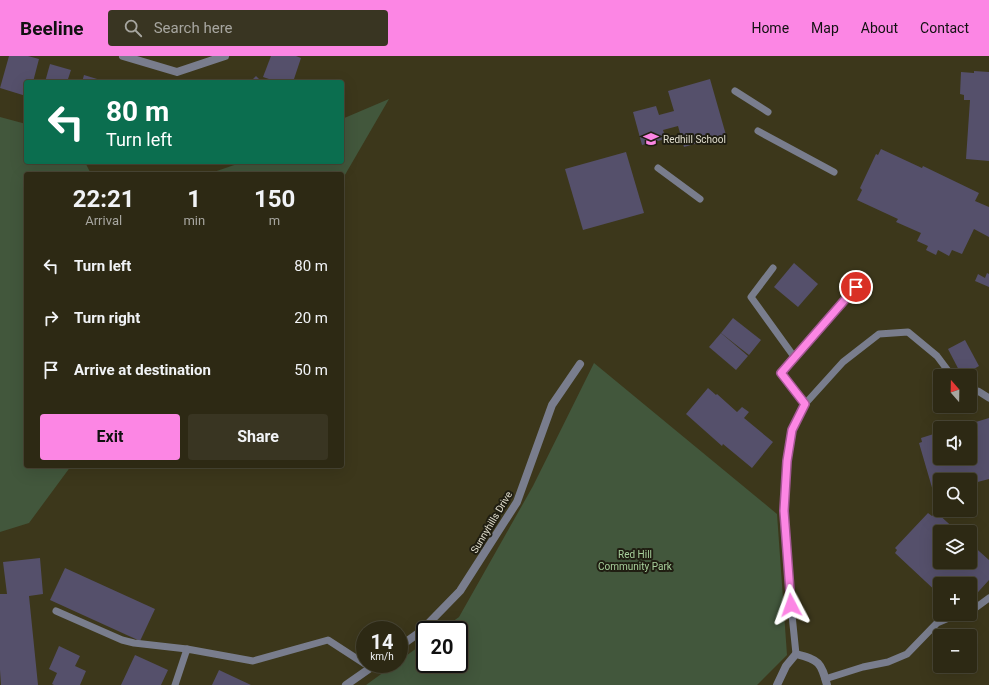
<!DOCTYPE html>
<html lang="en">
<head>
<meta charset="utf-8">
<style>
  :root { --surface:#2d2914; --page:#393522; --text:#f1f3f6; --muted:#a7a6a0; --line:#484534; --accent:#fc86e4 }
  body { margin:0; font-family:Roboto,sans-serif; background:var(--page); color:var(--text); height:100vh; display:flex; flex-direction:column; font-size:15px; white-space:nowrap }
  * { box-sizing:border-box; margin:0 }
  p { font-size:13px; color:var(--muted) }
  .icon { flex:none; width:22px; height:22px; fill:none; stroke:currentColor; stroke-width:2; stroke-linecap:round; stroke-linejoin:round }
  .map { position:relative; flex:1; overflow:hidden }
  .panel { position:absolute; left:24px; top:116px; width:320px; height:296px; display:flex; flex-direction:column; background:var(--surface); border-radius:4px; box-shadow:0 4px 16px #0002,0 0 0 1px var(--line) }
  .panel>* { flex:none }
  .hud { position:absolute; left:24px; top:24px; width:320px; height:84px; border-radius:4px; box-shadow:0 4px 16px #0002,0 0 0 1px var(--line); background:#0b6e4f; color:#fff; overflow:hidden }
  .needle { width:26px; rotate:340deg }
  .buttons { position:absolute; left:933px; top:313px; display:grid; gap:8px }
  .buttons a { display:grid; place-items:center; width:44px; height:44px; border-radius:4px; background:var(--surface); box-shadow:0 4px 16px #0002,0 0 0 1px var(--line); font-size:20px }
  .speed { position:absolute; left:356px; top:565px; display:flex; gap:8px; font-size:20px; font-weight:700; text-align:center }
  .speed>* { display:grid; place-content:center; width:52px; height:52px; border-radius:50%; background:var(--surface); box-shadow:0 4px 16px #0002,0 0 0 1px var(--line); line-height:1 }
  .speed small { font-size:10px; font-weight:400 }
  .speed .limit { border:2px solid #111; border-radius:6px; background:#fff; color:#111 }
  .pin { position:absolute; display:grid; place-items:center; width:34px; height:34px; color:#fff; margin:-17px; border:2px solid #fff; border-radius:50%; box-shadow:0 1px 4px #0007 }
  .me { position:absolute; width:44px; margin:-22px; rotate:356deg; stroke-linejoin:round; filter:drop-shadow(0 0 3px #0008) }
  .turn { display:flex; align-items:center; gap:14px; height:84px; padding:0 16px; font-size:18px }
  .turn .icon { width:52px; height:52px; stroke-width:2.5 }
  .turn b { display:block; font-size:28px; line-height:34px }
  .eta { display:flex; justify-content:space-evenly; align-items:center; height:68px; text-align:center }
  .eta b { font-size:24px; font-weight:700; line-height:28px }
  .button { display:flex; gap:8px; margin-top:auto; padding:8px 16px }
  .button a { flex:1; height:46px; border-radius:4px; background:var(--accent); color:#111; font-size:16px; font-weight:700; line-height:46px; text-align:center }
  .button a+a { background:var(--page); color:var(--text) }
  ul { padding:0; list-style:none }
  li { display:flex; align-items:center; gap:12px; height:52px; padding:0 16px }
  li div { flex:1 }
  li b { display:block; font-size:15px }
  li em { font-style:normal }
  header { display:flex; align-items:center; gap:24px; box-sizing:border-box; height:56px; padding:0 20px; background:var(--accent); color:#111 }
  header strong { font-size:19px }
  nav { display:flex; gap:22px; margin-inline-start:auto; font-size:14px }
  .search { width:280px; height:36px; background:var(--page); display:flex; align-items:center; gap:10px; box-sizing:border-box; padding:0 14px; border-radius:4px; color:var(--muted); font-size:15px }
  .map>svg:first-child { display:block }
</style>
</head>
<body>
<header>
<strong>Beeline</strong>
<div class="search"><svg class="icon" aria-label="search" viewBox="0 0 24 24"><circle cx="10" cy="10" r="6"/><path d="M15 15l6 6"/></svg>Search here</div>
<nav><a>Home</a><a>Map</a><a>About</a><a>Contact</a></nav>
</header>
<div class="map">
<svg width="989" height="629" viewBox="0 0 989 629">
  <rect width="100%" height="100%" fill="#3c371b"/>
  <g fill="#42573c">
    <polygon points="389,43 342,124 342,118 208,118 243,106 342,106 342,63"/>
    <polygon points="0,61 26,68 26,106 85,106 91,118 26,118 26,410 71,410 29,467 0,476"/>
    <polygon points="594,307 777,458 787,599 757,629 366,629 395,608 399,608 399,605 425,586 425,608 459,608 459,574 441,574 459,561 533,430"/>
  </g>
  <g fill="#55506b">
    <polygon points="9,0 28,0 39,3 33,26 26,26 26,40 0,32"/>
    <polygon points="271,0 296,0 301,2 293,26 278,26 263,21"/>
    <polygon points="50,8 71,14 67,26 45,26"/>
    <polygon points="974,15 989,16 989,105 966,103 970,44 964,44 964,39 960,38 961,16 974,17"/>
    <polygon points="84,19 107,26 82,26"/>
    <polygon points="256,20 262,26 250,26"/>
    <polygon points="710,23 726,79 684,91 678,70 663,74 666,83 642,89 633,56 656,50 659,59 674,55 668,35"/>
    <polygon points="881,93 922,112 923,110 979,137 975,145 989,151 989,181 974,173 962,198 952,194 949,200 938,194 936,199 926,194 928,190 917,185 921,177 896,166 898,163 857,144 862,134 860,132 876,98 878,99"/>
    <polygon points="626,96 644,157 583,174 565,113"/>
    <polygon points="794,207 818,228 798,251 774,231"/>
    <polygon points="987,217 989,218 989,231 975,225 978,218 985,222"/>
    <polygon points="733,262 761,284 749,299 721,277"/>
    <polygon points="721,277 748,300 736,314 709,291"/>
    <polygon points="965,284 979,310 962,320 948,293"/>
    <polygon points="708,332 716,339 717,338 737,356 742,351 749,356 744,362 773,386 752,412 723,388 722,390 686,358"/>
    <polygon points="989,362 989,423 970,428 970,424 940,424 940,437 937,438 935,434 933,435 919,387 922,386 921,382 940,376 940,402 970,402 970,372 956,372"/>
    <polygon points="936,456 958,476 940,476 940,506 970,506 970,487 989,504 989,524 970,545 970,528 940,528 940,539 895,497 897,494 895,492 928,457 932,460"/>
    <polygon points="40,502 43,538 29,540 38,629 1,629 0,614 0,538 7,538 3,506"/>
    <polygon points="65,512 155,553 140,585 50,544"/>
    <polygon points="59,590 80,600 75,610 86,615 80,629 54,629 52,628 57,617 49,613"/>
    <polygon points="135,599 168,614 161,629 121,629"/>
    <polygon points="219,614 251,629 212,629"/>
  </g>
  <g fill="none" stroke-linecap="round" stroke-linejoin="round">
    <g stroke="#797d8d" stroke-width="7">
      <polyline points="735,35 768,56"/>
      <polyline points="758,75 834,116"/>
      <polyline points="658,112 700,143"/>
      <polyline points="773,212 751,241 795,302"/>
      <polyline points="970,335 978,335 989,342"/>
      <polyline points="805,348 781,317 856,231"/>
      <polyline points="970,554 974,553 989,542"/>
      <polyline points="56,555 122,584 134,587 187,593"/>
      <polyline points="796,598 791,549 784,455 787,405 792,374 805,348 843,306 879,278 908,276 937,300 952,320"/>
      <polyline points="825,623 863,611 888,606 907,598 937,567 958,558"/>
      <polyline points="175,629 187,593 253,605 328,584 365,608"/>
    </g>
    <g stroke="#797d8d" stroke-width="8">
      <polyline points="123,0 177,16 225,0"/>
      <polyline points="399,591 420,576 460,535 517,446 552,349 580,308"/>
      <polyline points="346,629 376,608"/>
      <path d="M 777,629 L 786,610 L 796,598 C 819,604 821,606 827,629"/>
    </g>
  </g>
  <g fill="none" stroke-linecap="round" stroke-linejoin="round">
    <g stroke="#a45794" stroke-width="10">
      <polyline id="route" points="791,549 784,455 787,405 792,374 805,348 781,317 856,231"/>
    </g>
    <use href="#route" stroke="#fc86e4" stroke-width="7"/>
  </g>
  <defs>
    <g id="school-bare" transform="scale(1.2)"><path d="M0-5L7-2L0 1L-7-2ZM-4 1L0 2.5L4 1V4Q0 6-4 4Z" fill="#fc86e4" stroke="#201e12" stroke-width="2.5" paint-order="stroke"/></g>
  </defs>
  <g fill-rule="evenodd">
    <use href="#school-bare" x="651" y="83"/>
  </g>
  <g text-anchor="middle" stroke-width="4" stroke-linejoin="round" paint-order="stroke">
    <g font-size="10" fill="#e0ddcd" stroke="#201e12" text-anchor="start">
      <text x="663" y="87">Redhill School</text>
    </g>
    <g font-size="10" fill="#e0ddcd" stroke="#201e12">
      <text transform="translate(491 466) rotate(-59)" y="4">Sunnyhills Drive</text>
    </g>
    <g font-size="10" fill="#a7d09c" stroke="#201e12">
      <text x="635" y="502">Red Hill<tspan x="635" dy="12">Community Park</tspan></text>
    </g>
  </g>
</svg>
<div class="buttons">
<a><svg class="needle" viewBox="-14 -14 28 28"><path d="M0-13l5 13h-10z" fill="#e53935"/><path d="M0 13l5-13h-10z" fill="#a7a6a0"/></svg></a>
<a><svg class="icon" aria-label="sound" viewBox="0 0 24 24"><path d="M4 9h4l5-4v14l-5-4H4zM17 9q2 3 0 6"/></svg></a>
<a><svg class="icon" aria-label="search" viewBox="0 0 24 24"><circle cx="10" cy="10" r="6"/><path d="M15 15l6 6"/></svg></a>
<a><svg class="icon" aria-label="layers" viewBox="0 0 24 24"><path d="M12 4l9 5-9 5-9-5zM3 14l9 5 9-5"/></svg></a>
<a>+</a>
<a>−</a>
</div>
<div class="speed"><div>14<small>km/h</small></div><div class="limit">20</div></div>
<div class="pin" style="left:856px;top:231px;background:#d93025"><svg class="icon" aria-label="arrive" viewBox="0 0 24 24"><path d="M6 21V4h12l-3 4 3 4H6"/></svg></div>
<svg class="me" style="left:791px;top:549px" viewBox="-20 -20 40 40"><path d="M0-17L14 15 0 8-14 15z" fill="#fc86e4" stroke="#fff" stroke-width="4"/></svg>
<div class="hud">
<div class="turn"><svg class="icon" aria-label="left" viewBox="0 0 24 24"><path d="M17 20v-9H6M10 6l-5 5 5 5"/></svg><div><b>80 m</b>Turn left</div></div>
</div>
<section class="panel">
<div class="eta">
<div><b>22:21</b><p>Arrival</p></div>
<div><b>1</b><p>min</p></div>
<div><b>150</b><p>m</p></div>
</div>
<ul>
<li><svg class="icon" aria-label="left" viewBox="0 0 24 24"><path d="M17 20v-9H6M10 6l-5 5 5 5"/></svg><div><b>Turn left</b></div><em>80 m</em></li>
<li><svg class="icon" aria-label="right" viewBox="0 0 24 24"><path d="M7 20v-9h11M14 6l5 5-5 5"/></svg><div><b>Turn right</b></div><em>20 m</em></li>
<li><svg class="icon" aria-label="arrive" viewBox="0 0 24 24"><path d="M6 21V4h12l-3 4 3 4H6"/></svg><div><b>Arrive at destination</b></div><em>50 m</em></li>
</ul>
<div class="button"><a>Exit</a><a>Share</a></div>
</section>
</div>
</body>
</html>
